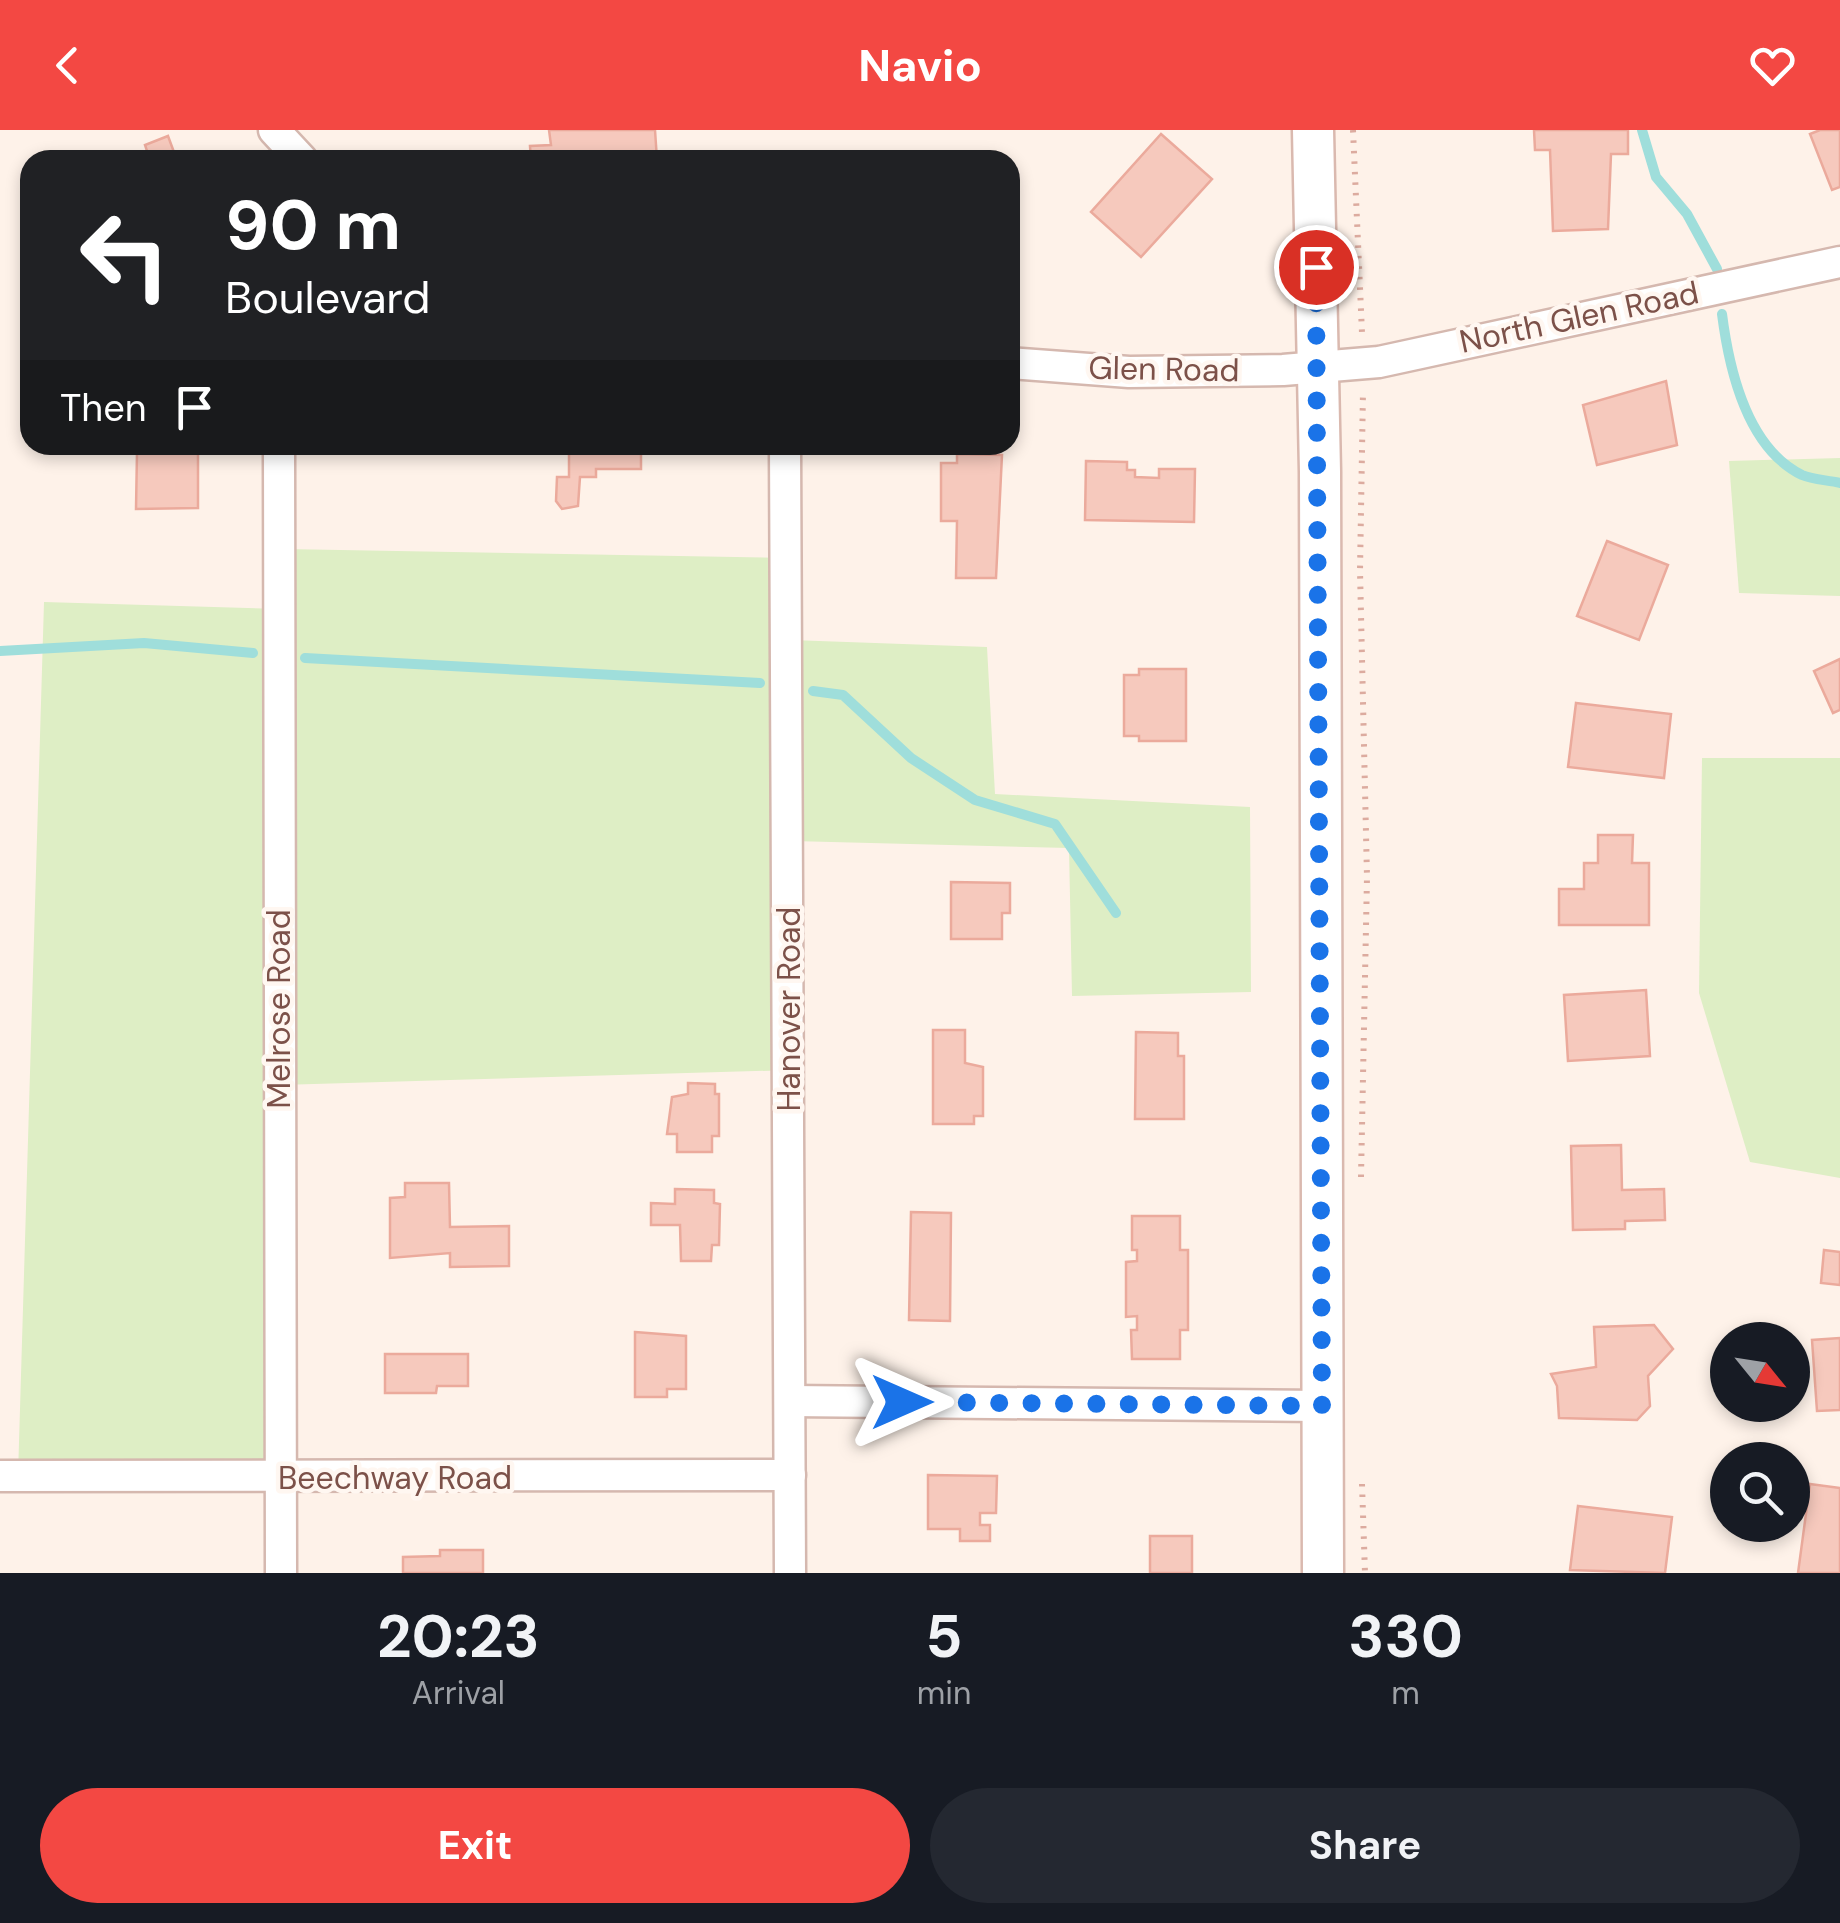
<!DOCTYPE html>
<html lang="en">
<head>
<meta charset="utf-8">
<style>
  :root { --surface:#171b24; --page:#242831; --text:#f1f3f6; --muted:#9ea1a6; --accent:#f34843 }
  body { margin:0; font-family:"DM Sans",sans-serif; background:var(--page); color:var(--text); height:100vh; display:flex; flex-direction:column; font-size:38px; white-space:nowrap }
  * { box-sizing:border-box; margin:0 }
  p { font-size:32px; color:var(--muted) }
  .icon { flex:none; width:55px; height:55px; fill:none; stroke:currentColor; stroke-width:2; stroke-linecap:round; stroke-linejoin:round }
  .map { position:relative; height:1443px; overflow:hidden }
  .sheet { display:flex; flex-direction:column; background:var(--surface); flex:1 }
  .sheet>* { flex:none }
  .banner { position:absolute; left:20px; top:20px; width:1000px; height:305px; border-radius:30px; box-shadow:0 5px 15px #0003; background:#202124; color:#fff; overflow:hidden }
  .needle { width:65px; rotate:120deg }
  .controls { position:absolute; left:1710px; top:1192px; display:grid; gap:20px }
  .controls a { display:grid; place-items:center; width:100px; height:100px; border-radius:50%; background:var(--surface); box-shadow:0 5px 15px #0003; font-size:50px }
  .pin { position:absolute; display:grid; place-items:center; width:85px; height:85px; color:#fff; margin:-42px; border:5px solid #fff; border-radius:50%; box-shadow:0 2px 10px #0007 }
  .me { position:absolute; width:110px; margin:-55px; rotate:90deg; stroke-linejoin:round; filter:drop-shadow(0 0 8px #0008) }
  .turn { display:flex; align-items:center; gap:35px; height:210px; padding:0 40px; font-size:45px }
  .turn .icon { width:130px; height:130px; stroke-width:2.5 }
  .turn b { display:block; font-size:70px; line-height:85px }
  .then { display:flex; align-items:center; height:95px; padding:0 40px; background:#0003; gap:20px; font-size:38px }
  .eta { display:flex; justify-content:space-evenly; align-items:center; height:170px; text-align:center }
  .eta b { font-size:60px; font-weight:700; line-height:70px }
  .action { display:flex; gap:20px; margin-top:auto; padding:20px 40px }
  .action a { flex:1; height:115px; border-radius:60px; background:var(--accent); color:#fff; font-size:40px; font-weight:700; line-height:115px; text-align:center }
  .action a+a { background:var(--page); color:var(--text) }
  header { display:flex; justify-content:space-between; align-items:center; height:130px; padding:0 40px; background:var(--accent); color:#fff; font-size:45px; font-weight:700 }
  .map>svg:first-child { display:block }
</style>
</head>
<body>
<header><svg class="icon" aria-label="back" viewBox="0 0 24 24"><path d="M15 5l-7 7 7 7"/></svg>Navio<svg class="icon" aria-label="heart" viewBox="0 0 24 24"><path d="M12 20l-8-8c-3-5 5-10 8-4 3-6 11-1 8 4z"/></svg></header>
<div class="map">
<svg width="1840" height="1443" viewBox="0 0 1840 1443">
  <rect width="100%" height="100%" fill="#fef2e9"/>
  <g fill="#deeec5">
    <polygon points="1840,328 1840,466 1739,463 1729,331"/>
    <polygon points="284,419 790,428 791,510 987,517 995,664 1250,677 1251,862 1072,866 1069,718 792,711 792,940 280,955 275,1346 18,1346 44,472 283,479"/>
    <polygon points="1702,628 1840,628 1840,1048 1750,1032 1699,863"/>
  </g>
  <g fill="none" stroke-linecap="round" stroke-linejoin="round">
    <g stroke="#9fdedb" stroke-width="10">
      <polyline points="1642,0 1656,47 1687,84 1717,139"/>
      <path d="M 1722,184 C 1729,239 1747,318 1802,345 C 1813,350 1829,350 1840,353"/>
      <polyline points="0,521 144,513 253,523"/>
      <polyline points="305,528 760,553"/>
      <polyline points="813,561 843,565 911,628 975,670 1055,694 1116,783"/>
    </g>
  </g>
  <g fill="#f6c9bd" stroke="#ebaa9c" stroke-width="2.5">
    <polygon points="549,0 655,0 657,30 531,30 530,16 551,15"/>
    <polygon points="1534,0 1628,0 1628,24 1611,24 1608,99 1553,101 1550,20 1535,20"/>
    <polygon points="1820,0 1840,0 1840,57 1832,60 1810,4"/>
    <polygon points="1161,4 1212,49 1141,127 1091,82"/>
    <polygon points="168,6 175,25 183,22 185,30 150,30 145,15"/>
    <polygon points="1666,251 1677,315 1597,335 1583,275"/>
    <polygon points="569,315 641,315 641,339 596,339 596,347 580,347 578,376 562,379 556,371 557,347 569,347"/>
    <polygon points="137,322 198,322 198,378 136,379"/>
    <polygon points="957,324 1002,325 996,448 956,448 957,391 941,391 941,333 957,333"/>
    <polygon points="1086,331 1127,332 1127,340 1135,340 1135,347 1159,348 1159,339 1195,339 1194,392 1085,390"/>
    <polygon points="1607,411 1668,435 1639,510 1577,486"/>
    <polygon points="1840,529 1840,580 1833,583 1814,541"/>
    <polygon points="1139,539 1186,539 1186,611 1139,611 1139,606 1124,606 1124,545 1139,545"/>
    <polygon points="1576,573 1671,584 1664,648 1568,637"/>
    <polygon points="1598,705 1633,705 1632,733 1649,733 1649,795 1559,795 1559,759 1584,759 1584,733 1598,733"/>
    <polygon points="951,752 1010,753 1010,783 1002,783 1002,809 951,809"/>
    <polygon points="1646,860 1650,926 1568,931 1564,865"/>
    <polygon points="933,900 965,900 965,933 983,937 983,986 974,986 974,994 933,994"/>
    <polygon points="1136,902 1178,903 1178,926 1184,926 1184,989 1135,989"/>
    <polygon points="688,953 715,954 715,964 719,964 719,1006 712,1006 712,1022 677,1022 677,1004 667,1004 672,967 688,964"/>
    <polygon points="1621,1015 1622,1060 1664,1059 1665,1090 1625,1091 1625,1099 1573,1100 1571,1016"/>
    <polygon points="405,1053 449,1053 450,1097 509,1096 509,1136 450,1137 450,1123 390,1128 390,1068 405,1067"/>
    <polygon points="675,1059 714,1060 714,1073 720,1074 719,1115 712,1115 711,1131 681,1131 680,1095 651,1095 651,1073 675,1074"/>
    <polygon points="911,1082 951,1083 950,1191 909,1190"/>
    <polygon points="1132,1086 1180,1086 1180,1120 1188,1120 1188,1200 1180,1200 1180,1229 1132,1229 1131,1200 1137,1200 1137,1186 1126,1187 1126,1132 1137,1131 1137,1120 1132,1120"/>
    <polygon points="1824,1120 1840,1122 1840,1155 1821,1153"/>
    <polygon points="1654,1195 1673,1219 1648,1246 1650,1276 1637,1290 1559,1288 1557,1256 1551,1244 1596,1237 1594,1197"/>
    <polygon points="635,1202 686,1206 686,1259 667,1259 667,1267 635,1267"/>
    <polygon points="1840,1208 1840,1280 1817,1281 1812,1210"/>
    <polygon points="385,1224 468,1224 468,1256 437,1256 436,1263 385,1263"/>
    <polygon points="928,1345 997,1346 996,1383 980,1383 980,1395 990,1395 990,1411 960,1411 960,1399 928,1399"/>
    <polygon points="1810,1354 1840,1358 1840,1443 1798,1443"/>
    <polygon points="1578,1376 1672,1387 1665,1443 1570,1440"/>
    <rect x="1150" y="1406" width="42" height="37"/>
    <polygon points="440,1420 483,1420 483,1443 403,1443 403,1427 440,1426"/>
  </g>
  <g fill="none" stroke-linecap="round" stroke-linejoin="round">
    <g stroke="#d5b8af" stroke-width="35">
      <g id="street">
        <polyline points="274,0 302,30"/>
        <polyline points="1010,233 1129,242 1283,240 1379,232 1840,132"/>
        <polyline points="279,315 281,1443"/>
        <polyline points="785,315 790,1443"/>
        <polyline points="790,1271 1322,1276"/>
        <polyline points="0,1346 790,1345"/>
      </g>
    </g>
    <g stroke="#dab9af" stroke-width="45">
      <polyline id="secondary" points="1313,0 1320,342 1323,1443"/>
    </g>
    <g stroke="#dcab9f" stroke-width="6" stroke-dasharray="2.5 8" stroke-linecap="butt">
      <polyline points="1353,0 1362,203"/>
      <polyline points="1361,1047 1367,747 1360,441 1363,261"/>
      <polyline points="1362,1354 1365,1443"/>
    </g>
    <use href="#street" stroke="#fff" stroke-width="30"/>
    <use href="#secondary" stroke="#fff" stroke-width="40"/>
  </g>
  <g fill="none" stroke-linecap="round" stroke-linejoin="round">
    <polyline stroke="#1a73e8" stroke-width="18" stroke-dasharray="0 32.4" points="902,1272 1322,1276 1316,137"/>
  </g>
  <g text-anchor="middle" stroke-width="9" stroke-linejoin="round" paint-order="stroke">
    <g font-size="32" fill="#7c5149" stroke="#fff7f1">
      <text transform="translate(1579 187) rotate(-12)" y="11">North Glen Road</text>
      <text transform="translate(1164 239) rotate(1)" y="11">Glen Road</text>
      <text transform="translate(279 879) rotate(-90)" y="11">Melrose Road</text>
      <text transform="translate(789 879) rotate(-90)" y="11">Hanover Road</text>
      <text x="395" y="1359">Beechway Road</text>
    </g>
  </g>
</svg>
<div class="controls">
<a><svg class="needle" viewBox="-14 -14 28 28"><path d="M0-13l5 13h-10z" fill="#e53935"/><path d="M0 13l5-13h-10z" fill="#9ea1a6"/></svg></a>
<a><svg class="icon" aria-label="search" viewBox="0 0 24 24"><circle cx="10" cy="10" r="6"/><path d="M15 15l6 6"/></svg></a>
</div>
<div class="pin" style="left:1316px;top:137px;background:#d93025"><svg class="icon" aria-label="arrive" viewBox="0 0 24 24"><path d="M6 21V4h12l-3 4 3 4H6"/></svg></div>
<svg class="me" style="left:902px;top:1272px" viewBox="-20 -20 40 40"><path d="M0-17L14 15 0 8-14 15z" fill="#1a73e8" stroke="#fff" stroke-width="4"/></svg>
<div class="banner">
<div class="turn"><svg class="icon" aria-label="left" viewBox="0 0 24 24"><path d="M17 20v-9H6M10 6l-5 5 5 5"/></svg><div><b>90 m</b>Boulevard</div></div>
<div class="then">Then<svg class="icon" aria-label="arrive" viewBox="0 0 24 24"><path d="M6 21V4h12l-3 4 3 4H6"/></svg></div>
</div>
</div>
<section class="sheet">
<div class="eta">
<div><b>20:23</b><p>Arrival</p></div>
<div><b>5</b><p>min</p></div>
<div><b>330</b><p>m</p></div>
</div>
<div class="action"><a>Exit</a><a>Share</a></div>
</section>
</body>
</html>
